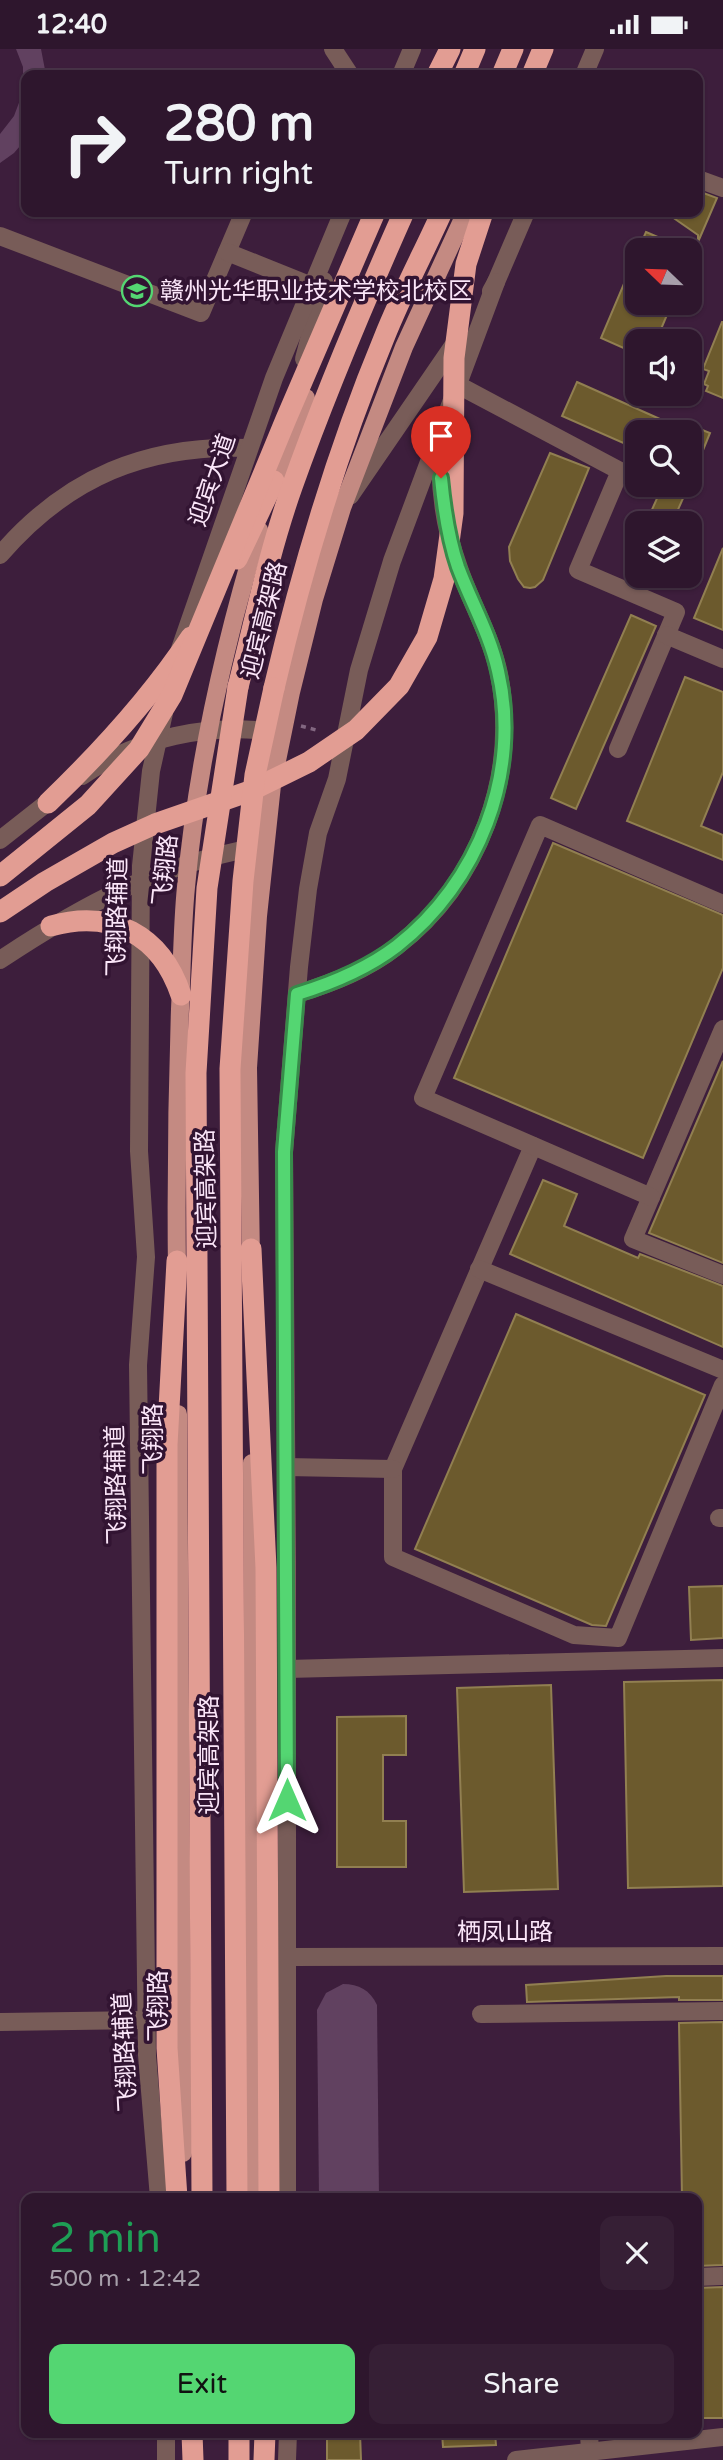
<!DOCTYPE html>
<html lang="en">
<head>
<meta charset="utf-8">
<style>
  :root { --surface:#2e162d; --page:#361f35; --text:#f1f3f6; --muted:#a79faa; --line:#493549; --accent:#54d672 }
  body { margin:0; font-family:"Varela Round","Noto Sans SC",sans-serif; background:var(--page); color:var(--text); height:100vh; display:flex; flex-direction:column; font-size:26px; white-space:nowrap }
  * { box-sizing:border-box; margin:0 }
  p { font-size:23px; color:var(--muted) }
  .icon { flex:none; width:38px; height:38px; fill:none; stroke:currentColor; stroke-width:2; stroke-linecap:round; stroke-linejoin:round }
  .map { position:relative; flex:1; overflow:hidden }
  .side { position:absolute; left:21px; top:2144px; width:681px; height:245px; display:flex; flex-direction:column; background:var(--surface); border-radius:14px; box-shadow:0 2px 5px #0004,0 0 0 2px var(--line) }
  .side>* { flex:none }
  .hud { position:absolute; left:21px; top:21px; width:682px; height:147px; border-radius:14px; box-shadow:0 2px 5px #0004,0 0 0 2px var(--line); background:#2e162d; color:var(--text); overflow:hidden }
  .needle { width:46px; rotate:293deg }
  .buttons { position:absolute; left:625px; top:189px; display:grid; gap:14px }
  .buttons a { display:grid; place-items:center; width:77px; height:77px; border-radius:14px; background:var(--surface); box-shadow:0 2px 5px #0004,0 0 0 2px var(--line); font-size:35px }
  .pin { position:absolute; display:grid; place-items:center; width:60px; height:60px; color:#fff; margin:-72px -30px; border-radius:50% 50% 50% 0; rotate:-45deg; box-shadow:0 0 7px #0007 }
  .pin .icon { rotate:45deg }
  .me { position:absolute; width:77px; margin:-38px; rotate:0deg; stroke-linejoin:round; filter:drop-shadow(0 0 5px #0008) }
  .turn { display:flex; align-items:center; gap:24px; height:147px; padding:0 28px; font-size:32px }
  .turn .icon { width:91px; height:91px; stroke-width:2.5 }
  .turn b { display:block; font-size:49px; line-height:60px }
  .round { display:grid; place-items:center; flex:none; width:74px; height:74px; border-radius:14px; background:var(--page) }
  .summary { display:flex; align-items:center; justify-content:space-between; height:119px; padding:0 28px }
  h1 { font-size:42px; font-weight:600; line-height:52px; color:#1e9e55 }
  .cta { display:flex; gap:14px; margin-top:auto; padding:14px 28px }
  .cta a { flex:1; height:80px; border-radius:14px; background:var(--accent); color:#111; font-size:28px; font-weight:600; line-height:80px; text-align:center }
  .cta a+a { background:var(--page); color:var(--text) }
  .status { display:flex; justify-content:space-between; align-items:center; height:49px; padding:0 35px; background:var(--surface); direction:ltr }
  .status svg { height:19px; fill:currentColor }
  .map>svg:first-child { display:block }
</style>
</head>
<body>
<div class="status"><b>12:40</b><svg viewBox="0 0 49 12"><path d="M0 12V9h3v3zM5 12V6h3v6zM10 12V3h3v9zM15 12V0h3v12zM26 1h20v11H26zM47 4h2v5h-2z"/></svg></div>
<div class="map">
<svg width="723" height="2411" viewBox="0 0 723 2411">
  <rect width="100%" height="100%" fill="#3d1e3c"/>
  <g fill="#614160">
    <polygon points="16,0 41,0 46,26 26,26 26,90 14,104 0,114 0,85 14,67 23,43 23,18"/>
    <path d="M 343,1935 C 359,1935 370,1941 377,1956 L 379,2149 L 319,2149 L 317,1961 L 326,1944 Z"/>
  </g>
  <g fill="#6c5a2d" stroke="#917f51" stroke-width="2">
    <polygon points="698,142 717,149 698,193 698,186 665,163 698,163"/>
    <polygon points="646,183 688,201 638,201"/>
    <polygon points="637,204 637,254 672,254 656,292 637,292 637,305 601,289"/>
    <polygon points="722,273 723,273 723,349 706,342 708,337 704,335 709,322 703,320"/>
    <polygon points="577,333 689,383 637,383 637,400 562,367"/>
    <polygon points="690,376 710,384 690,433"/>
    <polygon points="550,404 589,419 543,531 535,538 530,539 524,538 518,530 510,512 509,498"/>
    <polygon points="663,436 689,436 672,474 646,474"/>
    <polygon points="723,499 723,581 694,569"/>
    <polygon points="631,566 656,577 576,760 551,749"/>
    <polygon points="685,628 723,643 723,723 701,777 723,786 723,811 627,772"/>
    <polygon points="553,794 723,866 723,919 643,1109 454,1029"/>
    <polygon points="723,1012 723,1214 649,1184"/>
    <polygon points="543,1131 577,1145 564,1177 638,1209 640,1205 723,1237 723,1298 510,1205"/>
    <polygon points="516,1265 705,1346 606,1577 592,1576 415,1500"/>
    <polygon points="723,1537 723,1589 691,1591 689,1538"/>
    <polygon points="723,1631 723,1837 628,1839 624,1633"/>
    <polygon points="551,1636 558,1840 464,1843 457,1639"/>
    <polygon points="406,1667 406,1706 383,1706 383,1772 406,1772 406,1818 337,1818 337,1668"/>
    <polygon points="666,1927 723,1927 723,1951 679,1951 679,1948 527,1953 526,1936"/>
    <polygon points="723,1973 723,2216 696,2217 696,2149 682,2149 679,1974"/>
    <polygon points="723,2238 723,2369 696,2369 696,2239"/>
    <polygon points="327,2384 360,2384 361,2411 327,2411"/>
    <polygon points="442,2384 495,2384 496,2396 443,2398"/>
  </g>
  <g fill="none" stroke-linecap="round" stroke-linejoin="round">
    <polyline stroke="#826781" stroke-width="3.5" stroke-dasharray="5 5" stroke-linecap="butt" points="301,677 320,682"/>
    <g stroke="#785c58" stroke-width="18">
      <polyline points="333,0 350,26"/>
      <polyline points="401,26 412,0"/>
      <polyline points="584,26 595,0"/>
      <polyline points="698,130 723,139"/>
      <polyline points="0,187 201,264 244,163"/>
      <polyline points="227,203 312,237"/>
      <polyline points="491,242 496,233 526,163"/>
      <polyline points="304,310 324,232"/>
      <polyline points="458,336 620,422 578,521 676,563 618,700"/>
      <polyline points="350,447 457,291"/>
      <path d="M 0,506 C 67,428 147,395 249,399"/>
      <polyline points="666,586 723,610"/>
      <polyline points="180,600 274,329 343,163"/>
      <path d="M 82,727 C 139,688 208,674 276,683"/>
      <polyline points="0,791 57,746"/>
      <path d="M 0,911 C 86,854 155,817 257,798"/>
      <path d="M 297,945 C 332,934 367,921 396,898 C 479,834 519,727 499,625 C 491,586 470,553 458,516 C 444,477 438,433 442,391"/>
      <polyline points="723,980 633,1190 723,1226"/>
      <polyline points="533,1097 393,1420 393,1508 574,1586 618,1589 723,1336"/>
      <polyline points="651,1148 423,1049 540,776 723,855"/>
      <polyline points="479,1220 723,1321"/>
      <polyline points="286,1418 393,1420"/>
      <polyline points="719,1469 723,1469"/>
      <polyline points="287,1620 723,1609"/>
      <polyline points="287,1908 723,1907"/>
      <polyline points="481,1965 723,1962"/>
      <polyline points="0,1973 146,1971"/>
      <polyline points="159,2149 147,2006 138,1316 146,1208 139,1102 141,817 151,722 164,664"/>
      <polyline points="287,2149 287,1512 284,1103 299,918 308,840 318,784 337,730 359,621 392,512 496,233"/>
      <polyline points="696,2228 723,2227"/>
      <polyline points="166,2384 166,2411"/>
      <polyline points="589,2384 590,2403"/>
      <polyline points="287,2411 288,2384"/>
      <polyline points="516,2411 723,2388"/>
    </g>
    <g stroke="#c48a82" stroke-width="18">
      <polyline points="270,444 306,349"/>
      <polyline points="251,1211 248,1019 258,867 272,736 291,643 314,550 342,459 404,298 466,163"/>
      <path d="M 177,1225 C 176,1137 177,1048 180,960 C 182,920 182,878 186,838 C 197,718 224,596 259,481"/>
      <polyline points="178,1365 183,2104"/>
      <polyline points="252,1414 254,2149"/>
    </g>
    <g stroke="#e29d93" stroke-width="21">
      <polyline points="437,26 450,0"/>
      <polyline points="464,26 475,0"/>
      <polyline points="502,26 513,0"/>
      <polyline points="532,26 543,0"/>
      <polyline points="237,510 274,432"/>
      <path d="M 238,638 C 255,571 269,503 292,438 C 325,345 364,253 404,163"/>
      <path d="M 274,639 C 302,520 337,402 384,289 C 401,246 423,205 442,163"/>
      <path d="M 48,754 C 101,703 150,650 191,588"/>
      <path d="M 51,877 C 112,860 161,886 181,946"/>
      <polyline points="251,1200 266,1519 269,2149"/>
      <polyline points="177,1212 167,1396 167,1999 177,2149"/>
      <polyline points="192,2384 193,2411"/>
      <polyline points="239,2384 239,2411"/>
      <polyline points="264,2411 265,2384"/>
    </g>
    <g stroke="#e29d93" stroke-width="21">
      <polyline points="0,827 88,756 139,700 172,646 286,370 375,163"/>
      <polyline points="0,863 45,833 113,794 155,775 250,742 309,713 356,681 399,637 427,588 444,530 453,464 454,309 466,215 483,163"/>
      <polyline points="202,2149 196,1024 207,839 238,638"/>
      <polyline points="237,2149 230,1020 243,832 255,726 274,639"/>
    </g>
  </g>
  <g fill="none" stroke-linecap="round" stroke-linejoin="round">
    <g stroke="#378b4a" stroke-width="18">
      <path id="route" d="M 287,1751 L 284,1103 L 297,945 C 333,934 367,920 397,897 C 478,834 522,724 498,622 C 490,585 471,553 458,518 C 448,489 444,460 441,429"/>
    </g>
    <use href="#route" stroke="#54d672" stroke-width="12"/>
  </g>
  <defs>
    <g id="school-ring" transform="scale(1.575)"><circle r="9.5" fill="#321432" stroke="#54d672" stroke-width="1.5"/><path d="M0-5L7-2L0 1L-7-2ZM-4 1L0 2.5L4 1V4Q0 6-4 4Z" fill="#54d672"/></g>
  </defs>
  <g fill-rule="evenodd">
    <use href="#school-ring" x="137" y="242"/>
  </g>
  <g text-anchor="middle" stroke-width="7" stroke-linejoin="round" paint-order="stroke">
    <g font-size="24" fill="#fbe6f9" stroke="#321432" text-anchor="start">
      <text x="160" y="250">赣州光华职业技术学校北校区</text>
    </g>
    <g font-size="24" fill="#fbe6f9" stroke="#321432">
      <text transform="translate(212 431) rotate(-71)" y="8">迎宾大道</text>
      <text transform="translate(264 571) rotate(-76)" y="8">迎宾高架路</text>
      <text transform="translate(165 821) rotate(-84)" y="8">飞翔路</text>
      <text transform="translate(117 868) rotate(-89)" y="8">飞翔路辅道</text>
      <text transform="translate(206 1140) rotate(-91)" y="8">迎宾高架路</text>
      <text transform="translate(153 1390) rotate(-90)" y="8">飞翔路</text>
      <text transform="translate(116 1436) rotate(-91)" y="8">飞翔路辅道</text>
      <text transform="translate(209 1706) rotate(-90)" y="8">迎宾高架路</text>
      <text x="505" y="1891">栖凤山路</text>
      <text transform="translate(158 1957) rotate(-90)" y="8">飞翔路</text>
      <text transform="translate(125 2003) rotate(-93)" y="8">飞翔路辅道</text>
    </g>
  </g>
</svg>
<div class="buttons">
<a><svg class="needle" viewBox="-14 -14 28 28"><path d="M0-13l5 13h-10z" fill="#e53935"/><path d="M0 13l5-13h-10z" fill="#a79faa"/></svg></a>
<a><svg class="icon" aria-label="sound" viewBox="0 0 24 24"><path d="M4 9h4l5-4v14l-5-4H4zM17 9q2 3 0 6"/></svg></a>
<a><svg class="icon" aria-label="search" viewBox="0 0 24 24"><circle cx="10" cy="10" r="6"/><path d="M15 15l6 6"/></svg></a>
<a><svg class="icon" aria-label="layers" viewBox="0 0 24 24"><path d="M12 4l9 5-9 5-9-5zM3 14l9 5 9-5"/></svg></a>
</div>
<div class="pin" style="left:441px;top:429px;background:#d93025"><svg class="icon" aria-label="arrive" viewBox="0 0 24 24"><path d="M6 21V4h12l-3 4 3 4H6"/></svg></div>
<svg class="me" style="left:287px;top:1751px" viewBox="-20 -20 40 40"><path d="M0-17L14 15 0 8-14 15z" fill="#54d672" stroke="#fff" stroke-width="4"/></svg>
<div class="hud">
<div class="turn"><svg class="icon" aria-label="right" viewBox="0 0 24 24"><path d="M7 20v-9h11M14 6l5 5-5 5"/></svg><div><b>280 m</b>Turn right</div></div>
</div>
<section class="side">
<div class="summary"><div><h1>2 min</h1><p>500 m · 12:42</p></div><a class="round"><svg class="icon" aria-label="close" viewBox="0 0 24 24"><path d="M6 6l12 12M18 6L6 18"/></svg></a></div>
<div class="cta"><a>Exit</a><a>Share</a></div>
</section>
</div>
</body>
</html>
